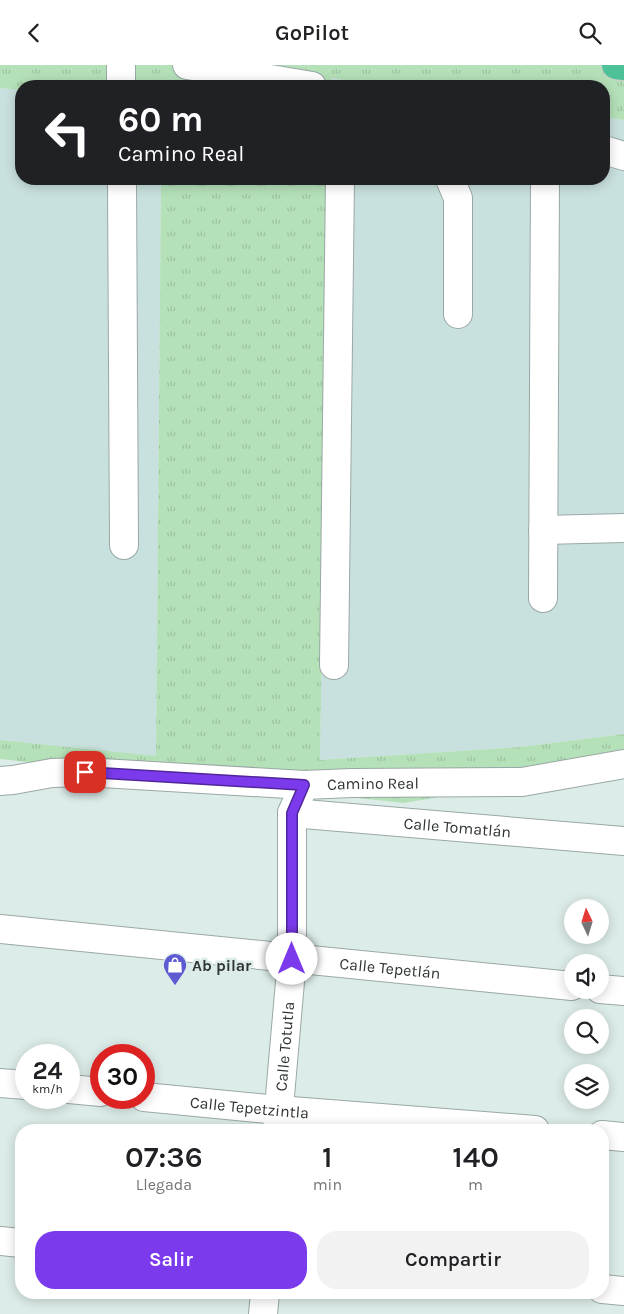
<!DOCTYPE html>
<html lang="es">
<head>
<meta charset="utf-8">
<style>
  :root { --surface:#fff; --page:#f2f2f2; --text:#202124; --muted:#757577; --accent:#7c3aed }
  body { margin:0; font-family:Karla,sans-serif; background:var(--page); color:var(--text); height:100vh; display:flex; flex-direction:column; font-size:19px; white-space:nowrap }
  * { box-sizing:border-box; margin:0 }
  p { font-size:16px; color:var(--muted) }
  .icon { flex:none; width:28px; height:28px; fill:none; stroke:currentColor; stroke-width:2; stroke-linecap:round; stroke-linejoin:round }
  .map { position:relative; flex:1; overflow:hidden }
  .sheet { position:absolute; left:15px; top:1059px; width:594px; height:175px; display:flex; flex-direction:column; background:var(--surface); border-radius:20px; box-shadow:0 2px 12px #0003 }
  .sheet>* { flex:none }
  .guide { position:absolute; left:15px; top:15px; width:595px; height:105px; border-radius:20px; box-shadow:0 2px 12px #0003; background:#202124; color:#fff; overflow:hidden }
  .needle { width:32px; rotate:356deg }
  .buttons { position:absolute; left:564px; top:834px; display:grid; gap:10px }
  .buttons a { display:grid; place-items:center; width:45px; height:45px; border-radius:50%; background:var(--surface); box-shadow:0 2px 12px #0003; font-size:25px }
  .speed { position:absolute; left:15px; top:979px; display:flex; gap:10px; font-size:25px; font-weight:700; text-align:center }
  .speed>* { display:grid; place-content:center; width:65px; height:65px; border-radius:50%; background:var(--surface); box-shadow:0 2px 12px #0003; line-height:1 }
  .speed small { font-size:12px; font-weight:400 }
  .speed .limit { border:8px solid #d22; background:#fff; color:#111 }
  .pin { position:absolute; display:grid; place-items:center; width:42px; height:42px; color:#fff; margin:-21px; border-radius:10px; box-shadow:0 2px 8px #0006 }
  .me { position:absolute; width:55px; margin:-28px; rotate:0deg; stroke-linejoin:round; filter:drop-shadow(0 0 4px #0008) }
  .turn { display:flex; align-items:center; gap:18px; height:105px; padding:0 20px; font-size:22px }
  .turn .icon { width:65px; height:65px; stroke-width:2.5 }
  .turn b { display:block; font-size:35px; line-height:42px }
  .eta { display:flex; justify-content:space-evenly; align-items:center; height:85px; text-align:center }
  .eta b { font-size:30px; font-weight:600; line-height:35px }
  .cta { display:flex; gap:10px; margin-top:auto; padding:10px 20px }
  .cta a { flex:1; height:58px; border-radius:20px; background:var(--accent); color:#fff; font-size:20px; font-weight:600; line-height:58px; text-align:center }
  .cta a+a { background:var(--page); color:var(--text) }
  header { display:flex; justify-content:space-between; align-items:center; height:65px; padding:0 20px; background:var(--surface); font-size:22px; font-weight:600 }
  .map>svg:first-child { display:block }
</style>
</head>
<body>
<header><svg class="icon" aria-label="back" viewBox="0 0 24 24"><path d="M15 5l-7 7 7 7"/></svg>GoPilot<svg class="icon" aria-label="search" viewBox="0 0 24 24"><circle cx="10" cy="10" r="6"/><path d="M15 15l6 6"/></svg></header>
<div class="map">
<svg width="624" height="1249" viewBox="0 0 624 1249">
  <defs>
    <pattern id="grass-tufts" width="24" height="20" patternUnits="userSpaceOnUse" patternTransform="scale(1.25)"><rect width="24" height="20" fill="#b5e1b8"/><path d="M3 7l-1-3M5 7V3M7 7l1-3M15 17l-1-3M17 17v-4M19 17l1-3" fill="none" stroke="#9cc29f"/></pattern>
  </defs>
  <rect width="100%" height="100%" fill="#dcece9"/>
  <g fill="#c9e1de">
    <polygon points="330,13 386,21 330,21"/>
    <polygon points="0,23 21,25 21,114 161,114 156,692 0,675"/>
    <polygon points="604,52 624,55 624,669 520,682 320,695 329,114 604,114"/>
  </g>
  <g fill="url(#grass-tufts)">
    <polygon points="0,0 624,0 624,55 604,52 604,21 386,21 331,13 330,21 21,21 21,25 0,23"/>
    <polygon points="161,114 329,114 320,695 520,682 624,669 624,700 404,738 0,694 0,675 156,691"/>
  </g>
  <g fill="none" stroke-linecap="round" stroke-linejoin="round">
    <g stroke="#9aa8a6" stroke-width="30">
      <g id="minor">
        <polyline points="121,0 121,21"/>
        <polyline points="187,0 312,21"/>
        <polyline points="604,85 624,91"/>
        <polyline points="122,114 124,480"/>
        <polyline points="450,114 458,133 458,249"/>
        <polyline points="543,465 624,463"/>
        <polyline points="543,533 545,114"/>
        <polyline points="334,600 340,114"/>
        <path id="s1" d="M 0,716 L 13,715 L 52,708 L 85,707 L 304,720 L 352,718 L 522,717 L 624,699"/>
        <path id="s2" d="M 292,748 L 624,776"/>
        <path id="s3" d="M 0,864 L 572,921"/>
        <polyline points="600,924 624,926"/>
        <polyline points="0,1018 26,1020"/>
        <polyline points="69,1024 101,1027"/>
        <path id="s4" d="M 144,1032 L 278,1045 L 535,1065"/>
        <path id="s5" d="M 277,1065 L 292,894 L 292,748 L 304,720"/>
        <polyline points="602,1070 624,1072"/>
        <polyline points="0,1176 21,1178"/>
        <polyline points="602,1224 624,1226"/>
        <polyline points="263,1249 265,1228"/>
      </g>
    </g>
    <g stroke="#c9caca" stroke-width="30">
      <polyline id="highway" points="616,0 624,1"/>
    </g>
    <use href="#minor" stroke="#fff" stroke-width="28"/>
    <use href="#highway" stroke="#4dc297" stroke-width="28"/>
  </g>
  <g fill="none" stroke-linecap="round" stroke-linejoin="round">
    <g stroke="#51269a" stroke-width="12">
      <polyline id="route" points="85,707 304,720 292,748 292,894"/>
    </g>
    <use href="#route" stroke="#7c3aed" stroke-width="9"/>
  </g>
  <defs>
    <g id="shop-pin" transform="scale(1.25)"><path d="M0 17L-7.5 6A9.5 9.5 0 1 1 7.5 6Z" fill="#5d5ad2" stroke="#dcece9"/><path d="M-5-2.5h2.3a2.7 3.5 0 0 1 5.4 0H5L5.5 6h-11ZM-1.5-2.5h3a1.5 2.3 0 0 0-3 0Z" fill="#fff"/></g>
  </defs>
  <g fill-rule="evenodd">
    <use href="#shop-pin" x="175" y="900"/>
  </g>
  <g text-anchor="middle" stroke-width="5" stroke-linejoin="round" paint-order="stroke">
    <g font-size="16" fill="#2f3534" stroke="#dcece9">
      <text dy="6" stroke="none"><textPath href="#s1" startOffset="374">Camino Real</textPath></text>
      <text dy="6" stroke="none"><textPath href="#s2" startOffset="166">Calle Tomatlán</textPath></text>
      <text dy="6" stroke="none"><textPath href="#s3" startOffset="392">Calle Tepetlán</textPath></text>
      <text dy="6" stroke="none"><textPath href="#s5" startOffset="84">Calle Totutla</textPath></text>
      <text dy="6" stroke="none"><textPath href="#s4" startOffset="106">Calle Tepetzintla</textPath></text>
    </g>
    <g font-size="16" font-weight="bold" fill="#2f3534" stroke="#dcece9" text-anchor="start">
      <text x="192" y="906">Ab pilar</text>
    </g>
  </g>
</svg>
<div class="buttons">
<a><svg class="needle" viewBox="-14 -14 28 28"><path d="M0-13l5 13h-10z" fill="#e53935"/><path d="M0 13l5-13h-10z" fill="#757577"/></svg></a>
<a><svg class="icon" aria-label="sound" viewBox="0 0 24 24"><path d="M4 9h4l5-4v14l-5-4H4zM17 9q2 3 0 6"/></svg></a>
<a><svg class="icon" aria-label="search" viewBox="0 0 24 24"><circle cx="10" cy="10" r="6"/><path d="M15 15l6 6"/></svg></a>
<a><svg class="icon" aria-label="layers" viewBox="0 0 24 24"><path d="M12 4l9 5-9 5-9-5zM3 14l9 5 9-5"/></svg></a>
</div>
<div class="speed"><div>24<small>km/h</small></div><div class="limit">30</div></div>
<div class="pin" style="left:85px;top:707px;background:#d93025"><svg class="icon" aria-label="arrive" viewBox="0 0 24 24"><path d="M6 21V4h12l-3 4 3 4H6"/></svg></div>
<svg class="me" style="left:292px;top:894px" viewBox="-20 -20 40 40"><circle r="19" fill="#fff"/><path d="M0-13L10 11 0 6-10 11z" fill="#7c3aed"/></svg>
<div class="guide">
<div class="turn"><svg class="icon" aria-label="left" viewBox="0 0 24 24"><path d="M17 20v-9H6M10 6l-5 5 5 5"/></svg><div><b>60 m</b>Camino Real</div></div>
</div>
<section class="sheet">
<div class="eta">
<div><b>07:36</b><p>Llegada</p></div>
<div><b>1</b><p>min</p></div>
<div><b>140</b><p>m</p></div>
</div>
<div class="cta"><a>Salir</a><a>Compartir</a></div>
</section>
</div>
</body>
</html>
